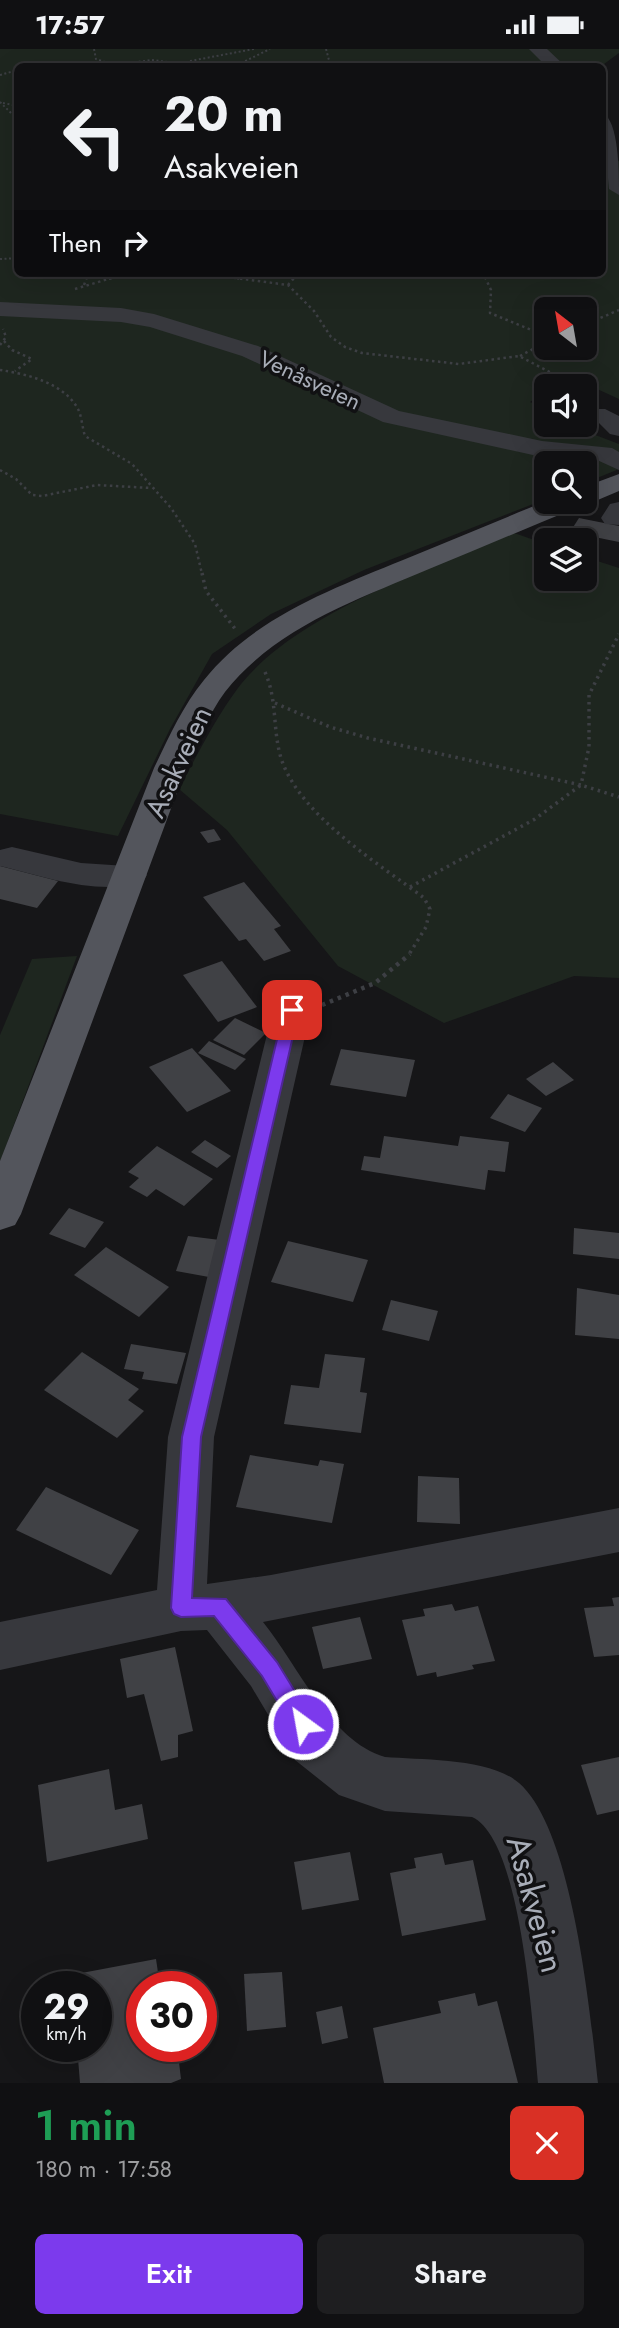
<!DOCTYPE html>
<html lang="en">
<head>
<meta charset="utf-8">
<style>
  :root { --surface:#101012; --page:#1e1e20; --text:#f1f3f6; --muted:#9c9d9f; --line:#303032; --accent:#7c3aed }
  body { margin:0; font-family:Jost,sans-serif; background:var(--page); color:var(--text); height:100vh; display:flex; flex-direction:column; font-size:26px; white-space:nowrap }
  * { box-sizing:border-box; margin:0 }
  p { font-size:23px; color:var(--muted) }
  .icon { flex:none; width:38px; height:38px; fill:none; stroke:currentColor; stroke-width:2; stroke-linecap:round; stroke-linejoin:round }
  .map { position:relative; height:2034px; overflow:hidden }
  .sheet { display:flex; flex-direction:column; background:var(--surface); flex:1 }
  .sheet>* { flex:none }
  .guide { position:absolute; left:14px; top:14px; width:592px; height:214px; border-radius:10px; box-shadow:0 7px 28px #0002,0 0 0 2px var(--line); background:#101012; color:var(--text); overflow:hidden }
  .needle { width:46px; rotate:329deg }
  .controls { position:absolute; left:534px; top:248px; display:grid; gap:14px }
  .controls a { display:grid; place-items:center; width:63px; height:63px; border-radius:10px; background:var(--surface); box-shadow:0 7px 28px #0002,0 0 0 2px var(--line); font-size:35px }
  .speed { position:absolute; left:21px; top:1922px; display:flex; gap:14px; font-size:35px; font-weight:700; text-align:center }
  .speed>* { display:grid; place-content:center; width:91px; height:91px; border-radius:50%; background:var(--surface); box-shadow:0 7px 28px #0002,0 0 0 2px var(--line); line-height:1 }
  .speed small { font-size:18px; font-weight:400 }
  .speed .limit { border:10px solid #d22; background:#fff; color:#111 }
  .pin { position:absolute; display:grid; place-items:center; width:60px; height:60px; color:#fff; margin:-30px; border-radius:14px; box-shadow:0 4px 10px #0006 }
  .me { position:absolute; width:77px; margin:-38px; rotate:328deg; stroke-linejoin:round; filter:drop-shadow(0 0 5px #0008) }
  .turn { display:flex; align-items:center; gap:24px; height:147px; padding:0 35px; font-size:32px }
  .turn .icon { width:91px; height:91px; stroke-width:2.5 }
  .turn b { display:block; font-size:49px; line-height:60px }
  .then { display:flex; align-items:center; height:66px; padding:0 35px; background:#0003; gap:14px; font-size:26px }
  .round { display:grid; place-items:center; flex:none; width:74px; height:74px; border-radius:10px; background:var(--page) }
  .summary { display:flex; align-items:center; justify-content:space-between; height:119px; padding:0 35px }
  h1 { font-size:42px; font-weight:600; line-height:52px; color:#1e9e55 }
  .button { display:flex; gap:14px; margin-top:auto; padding:14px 35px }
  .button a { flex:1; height:80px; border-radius:10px; background:var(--accent); color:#fff; font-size:28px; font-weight:600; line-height:80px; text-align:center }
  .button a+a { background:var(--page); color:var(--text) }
  .status { display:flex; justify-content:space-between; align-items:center; height:49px; padding:0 35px; background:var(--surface); direction:ltr }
  .status svg { height:19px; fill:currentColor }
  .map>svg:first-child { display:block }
</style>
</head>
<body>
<div class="status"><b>17:57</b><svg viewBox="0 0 49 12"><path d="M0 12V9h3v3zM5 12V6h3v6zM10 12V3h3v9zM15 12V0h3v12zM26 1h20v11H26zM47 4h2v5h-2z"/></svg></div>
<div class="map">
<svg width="619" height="2034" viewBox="0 0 619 2034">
  <rect width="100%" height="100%" fill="#161618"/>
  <g fill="#1e261f" fill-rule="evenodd">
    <path d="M 0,0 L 619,0 L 619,4 L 600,18 L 18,18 L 18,224 L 602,224 L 602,98 L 619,112 L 619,350 L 573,329 L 546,338 L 546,342 L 530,353 L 546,360 L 546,376 L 569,376 L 619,395 L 619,420 L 585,434 L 584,415 L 546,415 L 546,450 L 364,521 L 271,565 L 212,605 L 170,680 L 118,787 L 0,765 ZM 546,261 L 584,261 L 584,299 L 546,299 Z"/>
    <path d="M 514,484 L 546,495 L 546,530 L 584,530 L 585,508 L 619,519 L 619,929 L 574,927 L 444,974 L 338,917 L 227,781 L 179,740 C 197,706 215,670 238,639 C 294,565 429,520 514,484 Z"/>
    <polygon points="77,907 0,1113 0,986 32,910"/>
  </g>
  <g fill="#404145">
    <polygon points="579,469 619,477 619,493 570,483"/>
    <polygon points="214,780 221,791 208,794 200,783"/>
    <polygon points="0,817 58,832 37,859 0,850"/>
    <polygon points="244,833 281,877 274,880 291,902 264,912 246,890 239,892 203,848"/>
    <polygon points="222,912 257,958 218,973 183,926"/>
    <polygon points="235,969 266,984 244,1006 213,991"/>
    <polygon points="209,992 246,1010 235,1021 198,1004"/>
    <polygon points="192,999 231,1042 187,1063 149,1018"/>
    <polygon points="341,1000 415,1011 406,1048 330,1036"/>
    <polygon points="553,1013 574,1031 546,1047 526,1030"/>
    <polygon points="508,1045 542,1059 525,1083 490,1069"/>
    <polygon points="384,1087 458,1097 460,1087 509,1093 505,1123 488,1121 485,1141 361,1121 364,1107 380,1109"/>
    <polygon points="205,1091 231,1107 217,1119 191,1103"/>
    <polygon points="157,1097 213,1130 184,1157 156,1140 147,1148 129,1138 139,1129 128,1123"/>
    <polygon points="69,1159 104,1173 85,1199 49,1185"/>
    <polygon points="574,1179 619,1184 619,1210 573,1205"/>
    <polygon points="188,1187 220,1191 209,1228 176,1222"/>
    <polygon points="288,1192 368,1211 353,1253 271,1233"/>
    <polygon points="106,1198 169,1238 139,1268 74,1226"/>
    <polygon points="577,1239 619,1246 619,1290 575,1286"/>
    <polygon points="391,1251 438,1262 429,1292 382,1281"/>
    <polygon points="131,1295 186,1304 177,1335 142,1330 144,1323 124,1320"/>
    <polygon points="82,1303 139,1340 128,1351 144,1362 117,1389 44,1341"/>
    <polygon points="325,1305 365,1309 360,1343 367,1344 361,1384 284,1375 291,1336 319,1339"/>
    <polygon points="250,1406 318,1417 320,1411 344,1415 332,1474 236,1458"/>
    <polygon points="418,1427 459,1429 460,1475 417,1473"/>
    <polygon points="46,1438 139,1481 111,1526 16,1481"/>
    <polygon points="619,1548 619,1606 594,1608 584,1559 614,1557 612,1549"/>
    <polygon points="452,1555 455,1562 478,1557 495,1612 472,1616 474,1620 437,1628 436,1623 417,1627 402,1571 425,1567 423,1560"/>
    <polygon points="360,1568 372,1610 323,1620 312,1578"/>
    <polygon points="175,1598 193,1682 178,1686 178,1708 161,1712 144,1645 127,1649 120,1610"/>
    <polygon points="619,1708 619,1761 597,1766 581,1716"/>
    <polygon points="109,1720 115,1761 142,1755 148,1790 47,1813 38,1736"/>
    <polygon points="350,1803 359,1851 302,1861 294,1813"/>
    <polygon points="442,1804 445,1816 473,1811 486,1871 402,1887 390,1824 416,1819 414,1809"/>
    <polygon points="156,1910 160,1937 142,1937 142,1997 177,1997 181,2030 171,2034 80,2034 77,1997 96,1997 96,1937 72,1937 71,1926"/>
    <polygon points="282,1923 286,1978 247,1982 244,1925"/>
    <polygon points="475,1944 478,1957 497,1952 518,2034 384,2034 373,1979 441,1964 438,1952"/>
    <polygon points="342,1957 348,1989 322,1995 316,1963"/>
  </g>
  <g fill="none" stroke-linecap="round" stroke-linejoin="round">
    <g stroke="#3d3f44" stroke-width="2" stroke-dasharray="2 2.5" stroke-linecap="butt">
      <polyline points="94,0 96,10 114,16 152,11 206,18"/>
      <polyline points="326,0 330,15"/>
      <polyline points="190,12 254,0"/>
      <polyline points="233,18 270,0"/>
      <polyline points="304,18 338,15 365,18"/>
      <polyline points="388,18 414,18"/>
      <polyline points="0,26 18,21"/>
      <polyline points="0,53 18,71"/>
      <polyline points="3,54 18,57"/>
      <polyline points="0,210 18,209"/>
      <polyline points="197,224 241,230"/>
      <polyline points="479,224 486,230"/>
      <polyline points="86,230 88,224"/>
      <polyline points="109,230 128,224"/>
      <polyline points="293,230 298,224"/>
    </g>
    <g stroke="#3d3f44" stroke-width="2.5" stroke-dasharray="2.5 3.5" stroke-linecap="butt">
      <polyline points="228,228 288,236 314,262 331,288 345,298 362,304 459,315 519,307 563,330"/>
      <polyline points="485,228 491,241 490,264 546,287"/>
      <polyline points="84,236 87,228"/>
      <polyline points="288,236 295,228"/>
      <polyline points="75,240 115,228"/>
      <polyline points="584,276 619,261"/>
      <polyline points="4,292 12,301 32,310 15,322"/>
      <polyline points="0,296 6,288 3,280"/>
      <polyline points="520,307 546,293"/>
      <path d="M 0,321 C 27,325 64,334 78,360 C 82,368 82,378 85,387 L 132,415 L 171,459 L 195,495 L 202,525"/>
      <polyline points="0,421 16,430 32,446 42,447 97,436 151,439"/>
    </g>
    <g stroke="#3d3f44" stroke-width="3.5" stroke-dasharray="2.5 4.5" stroke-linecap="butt">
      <polyline points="202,524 206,542 236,581"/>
      <path d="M 265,623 C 278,652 272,683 282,712 C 302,768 378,814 424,849 L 430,860 L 426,878 L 408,907"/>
      <polyline points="275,654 330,678 368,689 581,736 589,698 589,646 619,585"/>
      <polyline points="410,838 535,770 581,736 619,748"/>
    </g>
    <polyline stroke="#3d3f44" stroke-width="4.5" stroke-dasharray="3.5 5" stroke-linecap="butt" points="322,956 375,934 410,905"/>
    <g fill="#37383d" fill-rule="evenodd">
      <polygon points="529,0 547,0 566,18 547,18"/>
      <path d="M 602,64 C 619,70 619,124 619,146 L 609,140 Z"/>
      <polygon points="0,253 121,259 154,265 258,297 399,362 542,392 612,399 619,403 619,421 597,411 542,408 383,373 242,307 150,278 121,273 0,267"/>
      <polygon points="584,360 605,360 619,367 619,387 610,385 599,374 584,374"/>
      <polygon points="619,453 619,476 605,475 601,469 610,455"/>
      <path d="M 12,798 L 81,814 L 142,818 L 147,826 L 142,834 C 96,846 45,828 0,817 L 0,801 Z"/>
      <path d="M 292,948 L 305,952 L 311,961 L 214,1388 L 207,1535 L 271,1526 L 619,1459 L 619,1503 L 263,1573 C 298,1616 330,1692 385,1708 C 423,1711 490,1709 519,1734 C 573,1781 590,1963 598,2034 L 538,2034 C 533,1981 522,1790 472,1768 L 385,1762 L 339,1746 L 295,1711 L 251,1637 L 207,1581 L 181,1582 L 0,1621 L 0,1573 L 157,1541 L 168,1388 L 273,961 L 279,952 Z"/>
    </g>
    <path fill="#53555c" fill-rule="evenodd" d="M 619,425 L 619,442 L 593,453 L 580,454 L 576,459 C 527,479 478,500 429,520 C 356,551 275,579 225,643 C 208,666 198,693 186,719 L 21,1165 L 15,1176 L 0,1181 L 0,1112 L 154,719 C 169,688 182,658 204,631 C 253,569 332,540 403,511 C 451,491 498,472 546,452 L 584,453 L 584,438 Z"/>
  </g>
  <polygon fill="#7c3aed" stroke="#51269a" stroke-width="2" points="292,956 299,961 201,1388 192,1549 226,1550 277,1613 310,1667 313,1675 310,1682 303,1685 295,1682 262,1627 214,1567 181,1568 174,1565 171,1559 182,1388 284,961"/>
  <g text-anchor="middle" stroke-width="7" stroke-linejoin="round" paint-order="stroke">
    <g font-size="23" fill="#a8adb8" stroke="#111113">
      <text transform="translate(310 331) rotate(25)" y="8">Venåsveien</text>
    </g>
    <g font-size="28" fill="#a8adb8" stroke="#111113">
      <text transform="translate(178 713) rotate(-65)" y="10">Asakveien</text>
    </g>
    <g font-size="33" fill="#a8adb8" stroke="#111113">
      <text transform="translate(536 1855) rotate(75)" y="12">Asakveien</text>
    </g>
  </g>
</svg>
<div class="controls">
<a><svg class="needle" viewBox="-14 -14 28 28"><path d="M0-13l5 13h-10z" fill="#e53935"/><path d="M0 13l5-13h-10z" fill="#9c9d9f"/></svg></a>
<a><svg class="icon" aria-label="sound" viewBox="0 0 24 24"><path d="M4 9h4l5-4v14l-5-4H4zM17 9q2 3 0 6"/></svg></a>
<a><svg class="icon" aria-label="search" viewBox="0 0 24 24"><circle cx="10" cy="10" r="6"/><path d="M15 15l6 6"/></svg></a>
<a><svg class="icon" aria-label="layers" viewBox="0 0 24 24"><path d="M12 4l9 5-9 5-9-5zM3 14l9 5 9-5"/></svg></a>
</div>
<div class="speed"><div>29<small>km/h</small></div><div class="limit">30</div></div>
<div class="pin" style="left:292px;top:961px;background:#d93025"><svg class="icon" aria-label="arrive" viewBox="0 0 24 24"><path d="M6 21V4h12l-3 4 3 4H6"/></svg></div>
<svg class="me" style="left:303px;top:1675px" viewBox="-20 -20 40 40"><circle r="17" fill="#7c3aed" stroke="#fff" stroke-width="3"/><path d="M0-11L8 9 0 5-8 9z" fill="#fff"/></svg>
<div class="guide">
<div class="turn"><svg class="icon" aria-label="left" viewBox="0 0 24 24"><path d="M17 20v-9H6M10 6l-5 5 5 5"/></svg><div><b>20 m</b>Asakveien</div></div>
<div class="then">Then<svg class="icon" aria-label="right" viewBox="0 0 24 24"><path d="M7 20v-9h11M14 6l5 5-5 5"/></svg></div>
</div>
</div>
<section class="sheet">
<div class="summary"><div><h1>1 min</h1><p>180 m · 17:58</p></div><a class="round" style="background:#d93025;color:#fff"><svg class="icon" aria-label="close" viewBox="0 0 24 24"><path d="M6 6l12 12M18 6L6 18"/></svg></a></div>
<div class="button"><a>Exit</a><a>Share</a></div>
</section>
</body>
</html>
